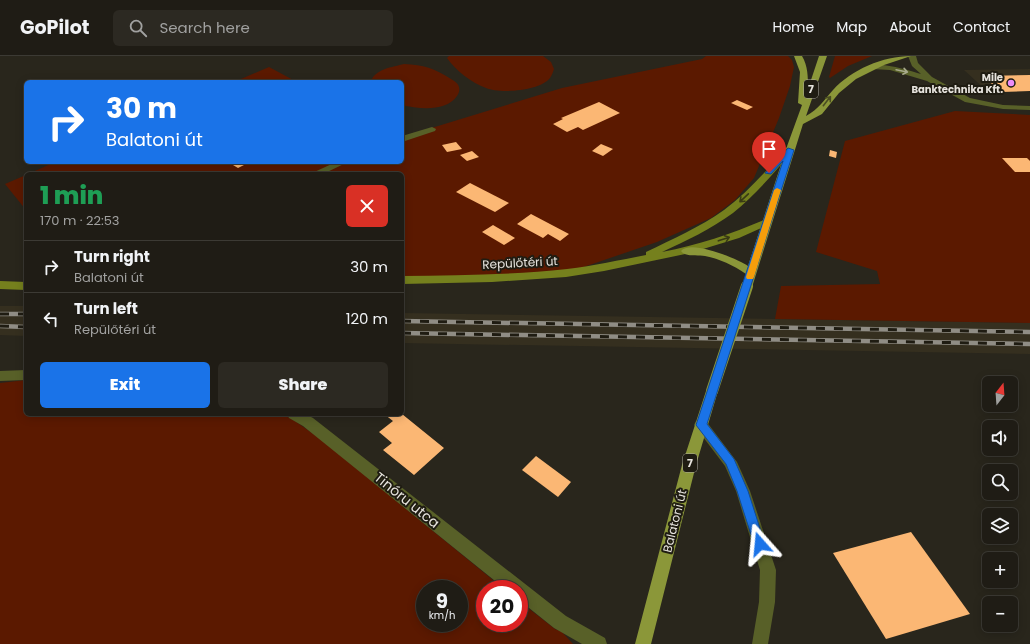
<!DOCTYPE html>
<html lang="en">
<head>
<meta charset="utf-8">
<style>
  :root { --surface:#1f1c15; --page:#2c2922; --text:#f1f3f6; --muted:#a1a1a0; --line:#3c3a34; --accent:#1a73e8 }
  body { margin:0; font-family:Poppins,sans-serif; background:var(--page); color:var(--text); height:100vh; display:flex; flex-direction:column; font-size:15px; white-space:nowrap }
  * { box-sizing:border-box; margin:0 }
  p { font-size:13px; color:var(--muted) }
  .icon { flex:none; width:22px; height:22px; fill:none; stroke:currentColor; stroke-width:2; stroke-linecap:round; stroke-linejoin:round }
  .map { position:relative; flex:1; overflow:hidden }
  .panel { position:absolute; left:24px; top:116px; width:380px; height:244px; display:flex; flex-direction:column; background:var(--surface); border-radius:6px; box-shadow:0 2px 10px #0003,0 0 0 1px var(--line) }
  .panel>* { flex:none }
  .banner { position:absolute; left:24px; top:24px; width:380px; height:84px; border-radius:6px; box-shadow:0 2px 10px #0003,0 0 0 1px var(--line); background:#1a73e8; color:#fff; overflow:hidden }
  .needle { width:26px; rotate:17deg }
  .buttons { position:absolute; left:982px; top:320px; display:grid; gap:8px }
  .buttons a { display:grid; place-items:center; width:36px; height:36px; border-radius:6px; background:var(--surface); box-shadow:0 2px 10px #0003,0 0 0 1px var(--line); font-size:20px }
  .speed { position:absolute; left:416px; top:524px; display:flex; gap:8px; font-size:20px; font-weight:700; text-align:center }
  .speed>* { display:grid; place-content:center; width:52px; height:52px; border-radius:50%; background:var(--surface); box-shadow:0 2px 10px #0003,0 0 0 1px var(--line); line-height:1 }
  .speed small { font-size:10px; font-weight:400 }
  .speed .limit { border:6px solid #d22; background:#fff; color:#111 }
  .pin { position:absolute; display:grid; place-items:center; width:34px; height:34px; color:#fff; margin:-41px -17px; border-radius:50% 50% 50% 0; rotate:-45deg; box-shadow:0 0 4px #0007 }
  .pin .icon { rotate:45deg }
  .me { position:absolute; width:44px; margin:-22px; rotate:342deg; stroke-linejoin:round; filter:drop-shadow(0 0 3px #0008) }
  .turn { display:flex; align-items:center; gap:14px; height:84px; padding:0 16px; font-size:18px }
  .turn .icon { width:52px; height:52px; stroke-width:2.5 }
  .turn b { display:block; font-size:28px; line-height:34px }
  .round { display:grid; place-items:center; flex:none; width:42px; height:42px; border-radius:6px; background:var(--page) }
  .headline { display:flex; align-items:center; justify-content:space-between; height:68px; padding:0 16px }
  h1 { font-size:24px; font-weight:800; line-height:30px; color:#1e9e55 }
  .cta { display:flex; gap:8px; margin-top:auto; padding:8px 16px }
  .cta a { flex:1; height:46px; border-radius:6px; background:var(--accent); color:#fff; font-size:16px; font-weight:800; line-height:46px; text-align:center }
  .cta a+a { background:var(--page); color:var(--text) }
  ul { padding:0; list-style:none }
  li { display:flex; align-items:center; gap:12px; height:52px; padding:0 16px; border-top:1px solid var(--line) }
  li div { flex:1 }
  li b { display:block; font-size:15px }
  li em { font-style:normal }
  header { display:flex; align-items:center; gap:24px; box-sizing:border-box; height:56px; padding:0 20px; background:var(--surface); border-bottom:1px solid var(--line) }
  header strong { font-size:19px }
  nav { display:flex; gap:22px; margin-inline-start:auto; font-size:14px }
  .search { width:280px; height:36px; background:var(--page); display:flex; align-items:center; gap:10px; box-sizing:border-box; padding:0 14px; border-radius:6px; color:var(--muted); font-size:15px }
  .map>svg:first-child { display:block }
</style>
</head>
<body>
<header>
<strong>GoPilot</strong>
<div class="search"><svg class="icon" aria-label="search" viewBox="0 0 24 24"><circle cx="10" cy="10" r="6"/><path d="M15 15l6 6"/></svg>Search here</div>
<nav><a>Home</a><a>Map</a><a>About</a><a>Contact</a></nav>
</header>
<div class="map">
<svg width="1030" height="588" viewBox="0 0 1030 588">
  <rect width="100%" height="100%" fill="#29261c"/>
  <g fill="#352f1f">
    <polygon points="1030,13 1030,35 988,36 964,14"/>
    <polygon points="0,250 26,250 26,280 0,279"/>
    <polygon points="402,257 1030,267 1030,298 402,287"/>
  </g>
  <g fill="#5b1900" fill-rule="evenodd">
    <path d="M 449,0 L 543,0 L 551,6 L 554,13 C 553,16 552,19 550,22 C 540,35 500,38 486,32 C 472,27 455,14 447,2 Z"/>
    <polygon points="706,0 788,0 792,4 794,11 790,30 779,62 754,122 735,144 711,162 657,186 566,217 402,224 402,118 28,118 55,106 402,106 402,81 562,32 702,3"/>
    <polygon points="835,0 872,0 848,10 830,22 829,21"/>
    <path d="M 404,8 C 424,9 434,12 451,23 C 454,25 458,27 459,31 C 460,34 459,37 457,40 C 446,56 419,53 402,49 L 402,26 L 371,26 C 374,13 393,11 404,8 Z"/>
    <polygon points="269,11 297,26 234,26"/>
    <polygon points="955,55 1030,59 1030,267 775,263 781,230 880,228 877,215 816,196 845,85"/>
    <polygon points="26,119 26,154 5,128"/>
    <path d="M 26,324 L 26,358 L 282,358 L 295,365 L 319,382 L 504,533 L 485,533 L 485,567 L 519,567 L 519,545 L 555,573 L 562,576 L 573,588 L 0,588 L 0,327 ZM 425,533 L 459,533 L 459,567 L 425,567 Z"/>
  </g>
  <g fill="#fbb774">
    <polygon points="1030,19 1030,35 1001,36 983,20"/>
    <polygon points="737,44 753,51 747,54 731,47"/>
    <polygon points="599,46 620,57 583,74 578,71 567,76 553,68 563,63 561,62"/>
    <polygon points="456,86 462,93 447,96 442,89"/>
    <polygon points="601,88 613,93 603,100 592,95"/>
    <polygon points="830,94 837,96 836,102 829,100"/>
    <polygon points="472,95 479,101 467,105 460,99"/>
    <polygon points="1002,102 1027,102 1030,105 1030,116 1015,116"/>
    <polygon points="228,106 250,106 238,112"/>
    <polygon points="470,127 509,147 495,156 456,136"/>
    <polygon points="531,158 569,178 560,185 548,178 543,182 517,168"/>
    <polygon points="493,169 515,182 504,189 482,176"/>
    <polygon points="384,358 402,358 444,392 414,419 383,394 392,387 379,376 393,365"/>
    <polygon points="536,400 571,426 558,441 522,414"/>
    <polygon points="911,476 970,558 886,583 833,497"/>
  </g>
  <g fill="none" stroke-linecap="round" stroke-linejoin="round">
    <g fill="#586028" fill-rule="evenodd">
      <polygon points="432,71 436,73 435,75 402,86 402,80"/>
      <polygon points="336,106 348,106 323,118 310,118"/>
      <polygon points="701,364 706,365 737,406 750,435 776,514 775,546 768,588 752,588 759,546 760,514 736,435 725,410 694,369 696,365"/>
    </g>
    <g fill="#586028" fill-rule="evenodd">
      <path d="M 908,0 L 916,0 L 918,7 L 932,21 L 970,42 L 1003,49 L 1030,50 L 1030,54 L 1003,53 L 965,46 L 927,25 L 890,14 L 872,13 L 868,11 C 878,4 910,15 921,18 L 912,10 Z"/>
      <polygon points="26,314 26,324 0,325 0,315"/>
      <polygon points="287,358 305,358 313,362 566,560 605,582 607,588 582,588 554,572 519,544 519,533 505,533 303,370 289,362"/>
    </g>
    <g fill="#75801d" fill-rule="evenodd">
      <path d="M 790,90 L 794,93 L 793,95 C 774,117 755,139 733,157 C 711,173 686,185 662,196 C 698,189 731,178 764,164 L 767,163 L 772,166 L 770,168 L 739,182 L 690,197 L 604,215 L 566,221 L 492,226 L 402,228 L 402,220 C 457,219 513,219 567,213 C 594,210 619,204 646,199 L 646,196 C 673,183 700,171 724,154 C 748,136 768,113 787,91 Z"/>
      <polygon points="0,225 26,226 26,234 0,233"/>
    </g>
    <g fill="#8b9739" fill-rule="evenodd">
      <path d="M 794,0 L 802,0 C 808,10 808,21 808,33 L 819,0 L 827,0 L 806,60 C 819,53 823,45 833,34 C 851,14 883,0 911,0 L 884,9 L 856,23 L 839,37 L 822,58 L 803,68 L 753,228 L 752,231 L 744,231 L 743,228 L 746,218 C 733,209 720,203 705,200 C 698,199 685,201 681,195 C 690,183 738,203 748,210 L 786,93 L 802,49 L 798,47 L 800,16 Z"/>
      <polygon points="712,330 716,331 718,335 696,409 651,588 635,588 682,409 706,335 708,331"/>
    </g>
    <g stroke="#908d85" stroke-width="4.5">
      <g id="rail">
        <polyline points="0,258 26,258"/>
        <polyline points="402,265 1030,276"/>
        <polyline points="0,270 26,271"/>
        <polyline points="402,277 1030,288"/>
      </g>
    </g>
    <use href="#rail" stroke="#1f1c12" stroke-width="3" stroke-dasharray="9" stroke-linecap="butt"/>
    <polyline stroke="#8b9739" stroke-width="10" points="747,231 748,228"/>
    <polyline stroke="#8b9739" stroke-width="12" points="712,335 747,230"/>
  </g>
  <defs><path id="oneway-shaft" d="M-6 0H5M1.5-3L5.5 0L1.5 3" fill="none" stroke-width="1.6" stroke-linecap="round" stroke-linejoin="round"/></defs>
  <use stroke="#a7a98c" href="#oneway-shaft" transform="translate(902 15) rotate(12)"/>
  <use stroke="#4a4d22" href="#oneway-shaft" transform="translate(827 45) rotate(-52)"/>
  <g stroke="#393a15">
    <use href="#oneway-shaft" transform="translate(744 142) rotate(137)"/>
    <use href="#oneway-shaft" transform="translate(724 183) rotate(-18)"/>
  </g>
  <polygon fill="#1a73e8" stroke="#114b97" points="788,92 794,94 707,368 734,403 748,435 765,488 764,492 760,493 756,492 754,488 737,435 726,408 696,369 783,105 771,118 765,117"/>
  <polygon fill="#f59e0b" points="777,132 781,134 754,221 753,223 747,223 746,221 774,134"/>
  <circle fill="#ec8cfa" stroke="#1f1c12" stroke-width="1.5" cx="1011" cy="27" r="4"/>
  <g text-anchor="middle" stroke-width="4" stroke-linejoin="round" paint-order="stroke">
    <g font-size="10" font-weight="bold" fill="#e7e4de" stroke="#1f1c12" text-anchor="end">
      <text x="1003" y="25">Mile<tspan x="1003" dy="12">Banktechnika Kft.</tspan></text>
    </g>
    <g fill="#1f1c12" stroke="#aba8a1" stroke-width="1">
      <rect x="804" y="24" width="14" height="18" rx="3"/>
      <rect x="683" y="398" width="14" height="18" rx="3"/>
    </g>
    <g font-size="11" font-weight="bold" fill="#e7e4de">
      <text x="811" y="37">7</text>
      <text x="690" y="411">7</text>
    </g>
    <g font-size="12" fill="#e7e4de" stroke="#1f1c12">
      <text transform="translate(520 207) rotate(-3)" y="4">Repülőtéri út</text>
      <text transform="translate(675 465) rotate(-76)" y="4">Balatoni út</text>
    </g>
    <g font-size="14" fill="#e7e4de" stroke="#1f1c12">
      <text transform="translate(407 444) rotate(39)" y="5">Tinóru utca</text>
    </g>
  </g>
</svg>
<div class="buttons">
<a><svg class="needle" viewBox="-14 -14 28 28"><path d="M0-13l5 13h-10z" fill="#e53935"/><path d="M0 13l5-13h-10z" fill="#a1a1a0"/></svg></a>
<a><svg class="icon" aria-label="sound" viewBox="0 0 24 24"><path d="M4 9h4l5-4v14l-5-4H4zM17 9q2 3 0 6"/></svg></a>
<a><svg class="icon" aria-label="search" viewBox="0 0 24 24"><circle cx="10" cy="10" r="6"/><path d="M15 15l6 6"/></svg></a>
<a><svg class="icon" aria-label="layers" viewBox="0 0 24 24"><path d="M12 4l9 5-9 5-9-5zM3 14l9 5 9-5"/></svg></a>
<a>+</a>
<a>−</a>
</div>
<div class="speed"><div>9<small>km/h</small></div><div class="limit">20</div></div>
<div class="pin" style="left:769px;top:117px;background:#d93025"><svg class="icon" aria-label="arrive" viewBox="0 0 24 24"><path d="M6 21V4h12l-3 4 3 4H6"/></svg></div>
<svg class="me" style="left:760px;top:488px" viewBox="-20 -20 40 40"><path d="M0-17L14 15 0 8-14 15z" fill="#1a73e8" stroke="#fff" stroke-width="4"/></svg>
<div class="banner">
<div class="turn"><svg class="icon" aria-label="right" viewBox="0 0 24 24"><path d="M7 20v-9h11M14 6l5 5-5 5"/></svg><div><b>30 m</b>Balatoni út</div></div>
</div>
<section class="panel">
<div class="headline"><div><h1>1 min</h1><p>170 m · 22:53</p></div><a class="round" style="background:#d93025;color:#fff"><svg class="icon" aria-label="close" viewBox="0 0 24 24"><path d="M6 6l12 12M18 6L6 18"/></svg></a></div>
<ul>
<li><svg class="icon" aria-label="right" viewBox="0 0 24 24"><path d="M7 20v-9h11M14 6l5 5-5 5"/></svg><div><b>Turn right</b><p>Balatoni út</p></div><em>30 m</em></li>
<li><svg class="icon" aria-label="left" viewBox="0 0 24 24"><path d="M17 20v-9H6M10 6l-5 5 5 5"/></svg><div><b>Turn left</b><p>Repülőtéri út</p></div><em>120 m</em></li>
</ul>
<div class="cta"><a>Exit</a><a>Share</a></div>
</section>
</div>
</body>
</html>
